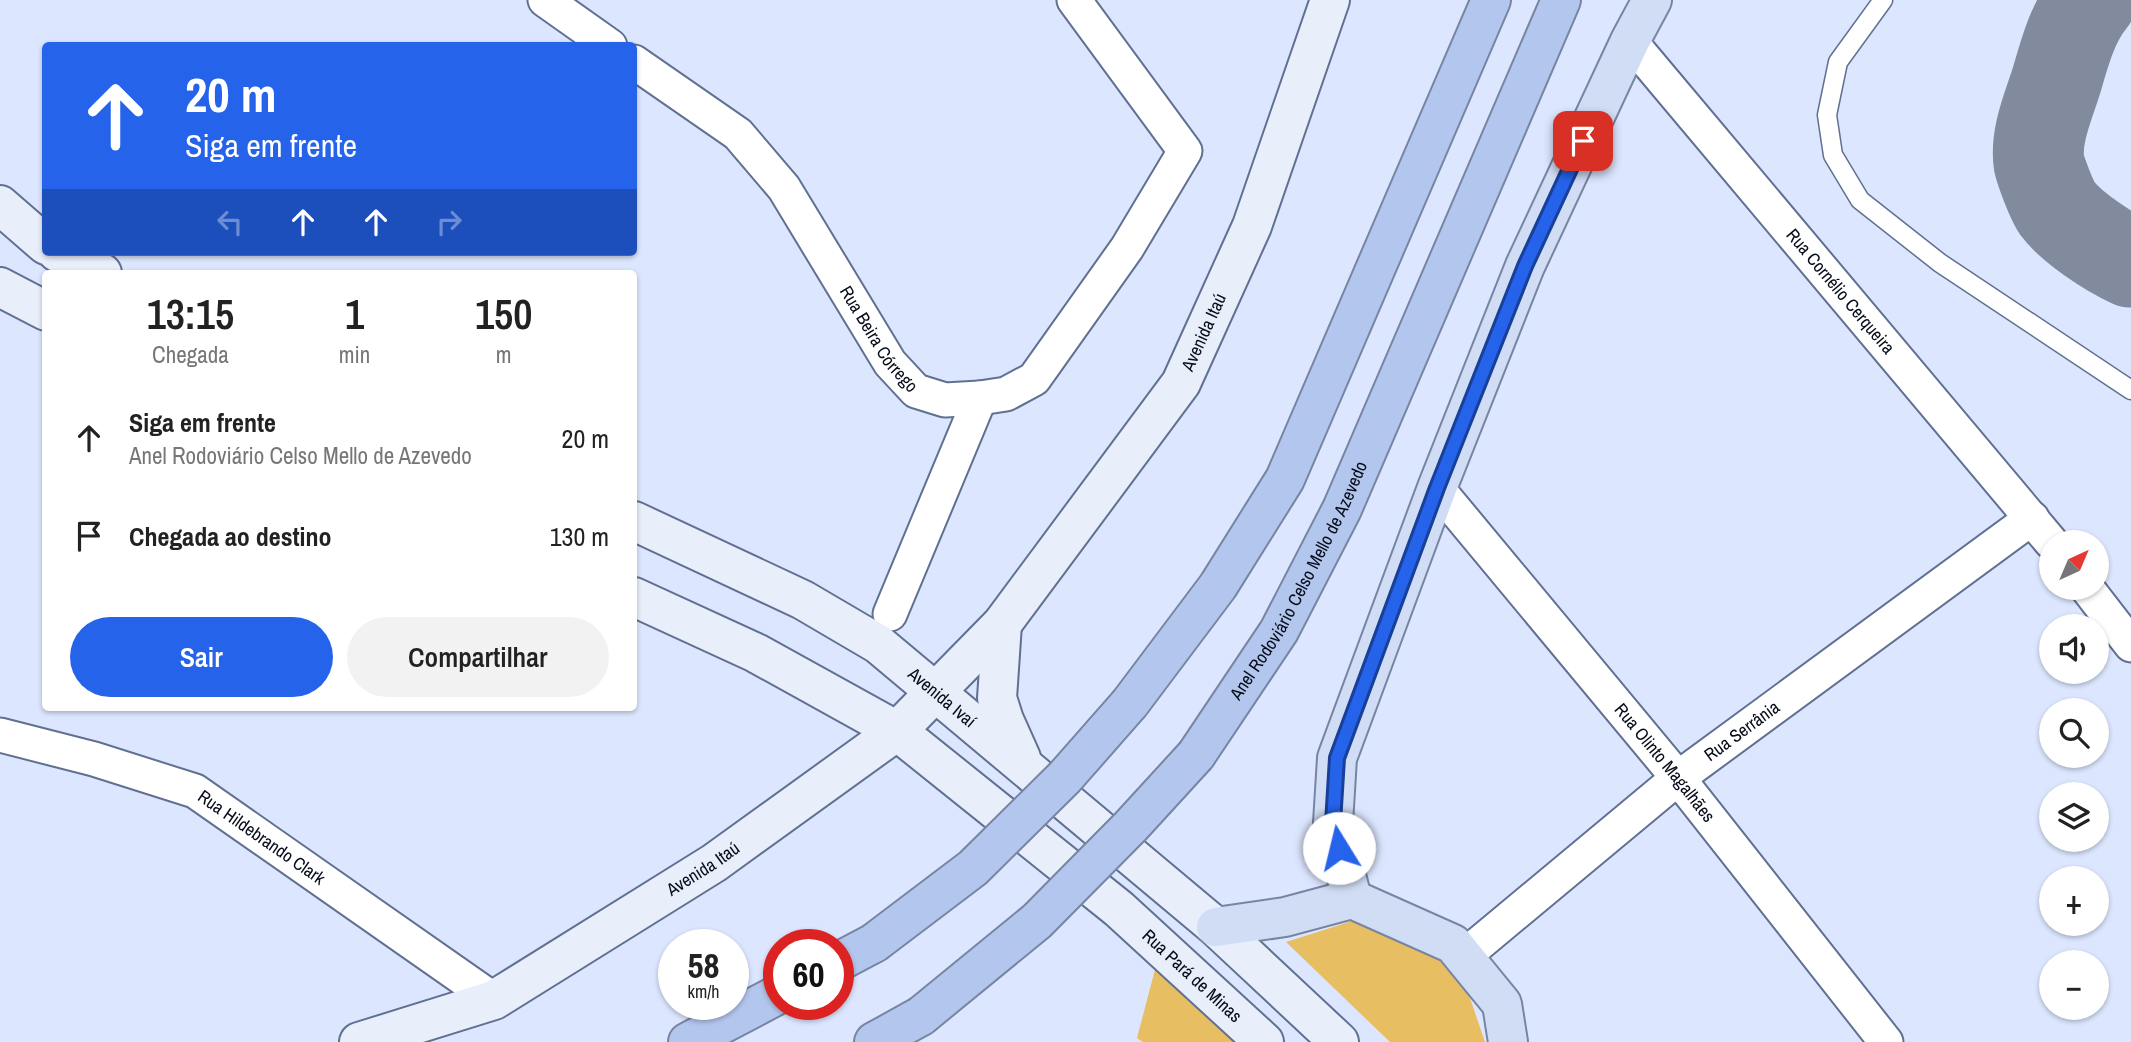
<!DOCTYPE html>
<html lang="pt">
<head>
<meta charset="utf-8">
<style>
  :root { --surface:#fff; --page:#f2f2f2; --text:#222; --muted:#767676; --accent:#2563eb }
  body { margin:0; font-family:"Archivo Narrow",sans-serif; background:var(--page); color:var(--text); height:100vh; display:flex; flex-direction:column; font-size:26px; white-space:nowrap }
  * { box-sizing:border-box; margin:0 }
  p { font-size:23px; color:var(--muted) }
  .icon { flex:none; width:38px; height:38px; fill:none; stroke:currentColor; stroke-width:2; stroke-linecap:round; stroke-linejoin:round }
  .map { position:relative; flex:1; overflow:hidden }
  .side { position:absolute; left:42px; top:270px; width:595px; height:441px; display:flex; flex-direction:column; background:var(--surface); border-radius:7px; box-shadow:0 2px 5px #0004 }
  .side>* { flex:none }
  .top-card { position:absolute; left:42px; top:42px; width:595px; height:214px; border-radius:7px; box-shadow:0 2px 5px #0004; background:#2563eb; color:#fff; overflow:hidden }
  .needle { width:46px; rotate:44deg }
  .buttons { position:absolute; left:2039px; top:530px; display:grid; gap:14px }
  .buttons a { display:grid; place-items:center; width:70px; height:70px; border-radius:50%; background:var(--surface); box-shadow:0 2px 5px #0004; font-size:35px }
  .speed { position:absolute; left:658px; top:929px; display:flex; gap:14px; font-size:35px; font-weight:700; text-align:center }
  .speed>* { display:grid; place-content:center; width:91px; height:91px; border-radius:50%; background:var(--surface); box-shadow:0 2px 5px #0004; line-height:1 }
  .speed small { font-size:18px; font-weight:400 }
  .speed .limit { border:10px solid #d22; background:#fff; color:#111 }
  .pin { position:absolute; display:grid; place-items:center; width:60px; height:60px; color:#fff; margin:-30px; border-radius:14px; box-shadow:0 4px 10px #0006 }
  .me { position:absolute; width:77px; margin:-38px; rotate:351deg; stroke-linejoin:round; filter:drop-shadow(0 0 5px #0008) }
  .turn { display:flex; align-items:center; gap:24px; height:147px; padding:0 28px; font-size:32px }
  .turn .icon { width:91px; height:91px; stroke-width:2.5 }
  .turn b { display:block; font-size:49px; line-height:60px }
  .lanes { display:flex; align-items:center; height:66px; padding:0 28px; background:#0003; justify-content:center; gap:35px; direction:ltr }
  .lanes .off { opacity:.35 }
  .eta { display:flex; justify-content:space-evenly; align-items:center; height:119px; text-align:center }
  .eta b { font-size:42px; font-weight:600; line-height:49px }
  .cta { display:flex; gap:14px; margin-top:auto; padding:14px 28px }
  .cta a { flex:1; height:80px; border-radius:42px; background:var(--accent); color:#fff; font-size:28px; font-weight:600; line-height:80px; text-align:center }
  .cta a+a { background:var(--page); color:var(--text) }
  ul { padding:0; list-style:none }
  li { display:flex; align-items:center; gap:21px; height:98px; padding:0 28px }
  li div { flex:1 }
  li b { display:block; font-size:26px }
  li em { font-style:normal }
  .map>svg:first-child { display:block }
</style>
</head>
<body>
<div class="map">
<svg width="2131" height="1042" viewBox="0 0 2131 1042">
  <rect width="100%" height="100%" fill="#dce7ff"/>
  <g fill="#e8be62">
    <polygon points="1355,920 1458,963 1485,1042 1390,1042 1286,942"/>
    <polygon points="1157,962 1239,1042 1143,1042 1137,1038"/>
  </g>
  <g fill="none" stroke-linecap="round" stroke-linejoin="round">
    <path stroke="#828b9e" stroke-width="91" d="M 2091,0 C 2073,22 2065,51 2057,79 C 2049,105 2035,135 2039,163 C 2041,172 2052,201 2057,208 C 2072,228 2109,252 2131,262"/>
    <g stroke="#607091" stroke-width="21">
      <polyline id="service" points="1883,0 1838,62 1827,115 1833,155 1860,200 1940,263 2131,390"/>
    </g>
    <g stroke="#607091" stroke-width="37">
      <g id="minor">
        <polyline points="545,0 610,46"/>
        <path id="s1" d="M 1630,41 L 2051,542"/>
        <path id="s2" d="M 634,62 L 738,134 L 784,188 L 890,363 L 916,391 L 945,400 L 980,398 L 1006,394 L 1034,379 L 1127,248 L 1185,151 L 1074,0"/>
        <path id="s3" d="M 1437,488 L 1678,778 L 1886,1042"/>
        <polyline points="2087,588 2131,645"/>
        <polyline points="890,614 980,398"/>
        <path id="s4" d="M 0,735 L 94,759 L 195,791 L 494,1000"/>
        <path id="s5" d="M 1463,957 L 1678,778 L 2032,518"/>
      </g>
    </g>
    <g stroke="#607091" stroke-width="42">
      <g id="secondary">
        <polyline points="0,205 46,245"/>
        <polyline points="57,252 102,273"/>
        <polyline points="0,287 46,311"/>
        <path id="s6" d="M 634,521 L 803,600 L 878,644 L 1216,927 L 1339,1042"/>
        <path id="s7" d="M 634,597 L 756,653 L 897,731 L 1119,909 L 1264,1042"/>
        <polyline points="1002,624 997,698 1004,720 1021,758"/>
        <path id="s8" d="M 359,1042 L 494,1000 L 714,863 L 897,731 L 1002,624 L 1181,383 L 1252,226 L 1330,0"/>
      </g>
    </g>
    <g stroke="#7785a3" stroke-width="42">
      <g id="primary">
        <polyline points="1352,899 1333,823 1337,758 1437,488 1525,266 1630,41 1652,0"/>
        <polyline points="1352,899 1453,944 1502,1004 1508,1042"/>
        <polyline points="1216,927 1285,917 1352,899"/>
      </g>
    </g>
    <g stroke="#7785a3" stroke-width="42">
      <g id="motorway">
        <polyline points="1130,703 1218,586 1285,479 1491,0"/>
        <path id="s9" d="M 1196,755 L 1279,631 L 1342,509 L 1561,0"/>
        <polyline points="838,962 874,943"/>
        <polyline points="688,1042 779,994"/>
        <polyline points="874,1042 921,1016"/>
      </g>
    </g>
    <use href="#service" stroke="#fff" stroke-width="18"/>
    <use href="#minor" stroke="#fff" stroke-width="33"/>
    <use href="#secondary" stroke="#e8eefa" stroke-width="38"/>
    <use href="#primary" stroke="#d1ddf4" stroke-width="38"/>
    <use href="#motorway" stroke="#b3c6ed" stroke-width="38"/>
    <g stroke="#7785a3" stroke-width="42" stroke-linecap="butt">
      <g id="motorway-bridge">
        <polyline points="874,943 973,868 1065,777 1130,703"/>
        <polyline points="921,1016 1037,921 1131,826 1196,755"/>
      </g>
    </g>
    <use href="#motorway-bridge" stroke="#b3c6ed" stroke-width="38"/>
  </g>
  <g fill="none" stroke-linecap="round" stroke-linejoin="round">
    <g stroke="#184099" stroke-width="18">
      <polyline id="route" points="1339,848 1333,823 1337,758 1437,488 1525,266 1583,141"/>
    </g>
    <use href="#route" stroke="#2563eb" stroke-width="12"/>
  </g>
  <g text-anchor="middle" stroke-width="7" stroke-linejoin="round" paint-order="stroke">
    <g font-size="18" fill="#070d19" stroke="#fff">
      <text dy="6" stroke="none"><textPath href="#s1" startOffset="327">Rua Cornélio Cerqueira</textPath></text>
      <text dy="6" stroke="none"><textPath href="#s8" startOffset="1132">Avenida Itaú</textPath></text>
      <text dy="6" stroke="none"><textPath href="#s2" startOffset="376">Rua Beira Córrego</textPath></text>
      <text dy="6" stroke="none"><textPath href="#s9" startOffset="203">Anel Rodoviário Celso Mello de Azevedo</textPath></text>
      <text dy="6" stroke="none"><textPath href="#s6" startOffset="357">Avenida Ivaí</textPath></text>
      <text dy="6" stroke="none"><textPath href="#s5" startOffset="359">Rua Serrânia</textPath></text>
      <text dy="6" stroke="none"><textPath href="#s3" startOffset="357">Rua Olinto Magalhães</textPath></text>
      <text dy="6" stroke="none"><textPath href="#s4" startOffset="284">Rua Hildebrando Clark</textPath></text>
      <text dy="6" stroke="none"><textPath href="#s8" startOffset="388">Avenida Itaú</textPath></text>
      <text dy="6" stroke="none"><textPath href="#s7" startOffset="679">Rua Pará de Minas</textPath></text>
    </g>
  </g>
</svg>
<div class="buttons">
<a><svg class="needle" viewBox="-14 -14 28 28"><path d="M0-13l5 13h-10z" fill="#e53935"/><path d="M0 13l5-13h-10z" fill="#767676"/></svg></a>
<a><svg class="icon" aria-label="sound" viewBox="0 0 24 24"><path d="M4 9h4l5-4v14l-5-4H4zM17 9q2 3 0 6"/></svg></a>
<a><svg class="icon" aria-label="search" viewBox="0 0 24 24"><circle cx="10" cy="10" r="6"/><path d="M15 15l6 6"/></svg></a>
<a><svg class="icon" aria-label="layers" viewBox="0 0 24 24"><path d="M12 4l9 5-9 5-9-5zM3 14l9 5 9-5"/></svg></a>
<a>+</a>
<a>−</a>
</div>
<div class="speed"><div>58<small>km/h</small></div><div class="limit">60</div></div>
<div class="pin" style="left:1583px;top:141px;background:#d93025"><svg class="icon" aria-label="arrive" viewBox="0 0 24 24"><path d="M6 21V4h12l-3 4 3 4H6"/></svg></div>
<svg class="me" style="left:1339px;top:848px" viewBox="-20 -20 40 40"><circle r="19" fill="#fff"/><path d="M0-13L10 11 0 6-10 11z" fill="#2563eb"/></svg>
<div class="top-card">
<div class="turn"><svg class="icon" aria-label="ahead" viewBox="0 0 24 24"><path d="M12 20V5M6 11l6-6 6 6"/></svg><div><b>20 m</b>Siga em frente</div></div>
<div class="lanes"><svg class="icon off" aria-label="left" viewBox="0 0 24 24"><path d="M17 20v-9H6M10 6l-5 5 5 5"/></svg><svg class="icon" aria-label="ahead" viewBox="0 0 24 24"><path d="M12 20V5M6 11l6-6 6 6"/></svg><svg class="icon" aria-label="ahead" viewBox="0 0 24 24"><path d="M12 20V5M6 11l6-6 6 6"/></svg><svg class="icon off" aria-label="right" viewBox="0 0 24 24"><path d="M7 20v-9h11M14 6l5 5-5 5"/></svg></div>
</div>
<section class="side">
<div class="eta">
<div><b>13:15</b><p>Chegada</p></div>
<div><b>1</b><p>min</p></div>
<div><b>150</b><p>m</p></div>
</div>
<ul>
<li><svg class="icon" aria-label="ahead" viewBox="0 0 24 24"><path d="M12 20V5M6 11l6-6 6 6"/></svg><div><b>Siga em frente</b><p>Anel Rodoviário Celso Mello de Azevedo</p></div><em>20 m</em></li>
<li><svg class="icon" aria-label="arrive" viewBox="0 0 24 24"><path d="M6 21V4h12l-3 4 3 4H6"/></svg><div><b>Chegada ao destino</b></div><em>130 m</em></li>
</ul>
<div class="cta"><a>Sair</a><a>Compartilhar</a></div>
</section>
</div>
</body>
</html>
